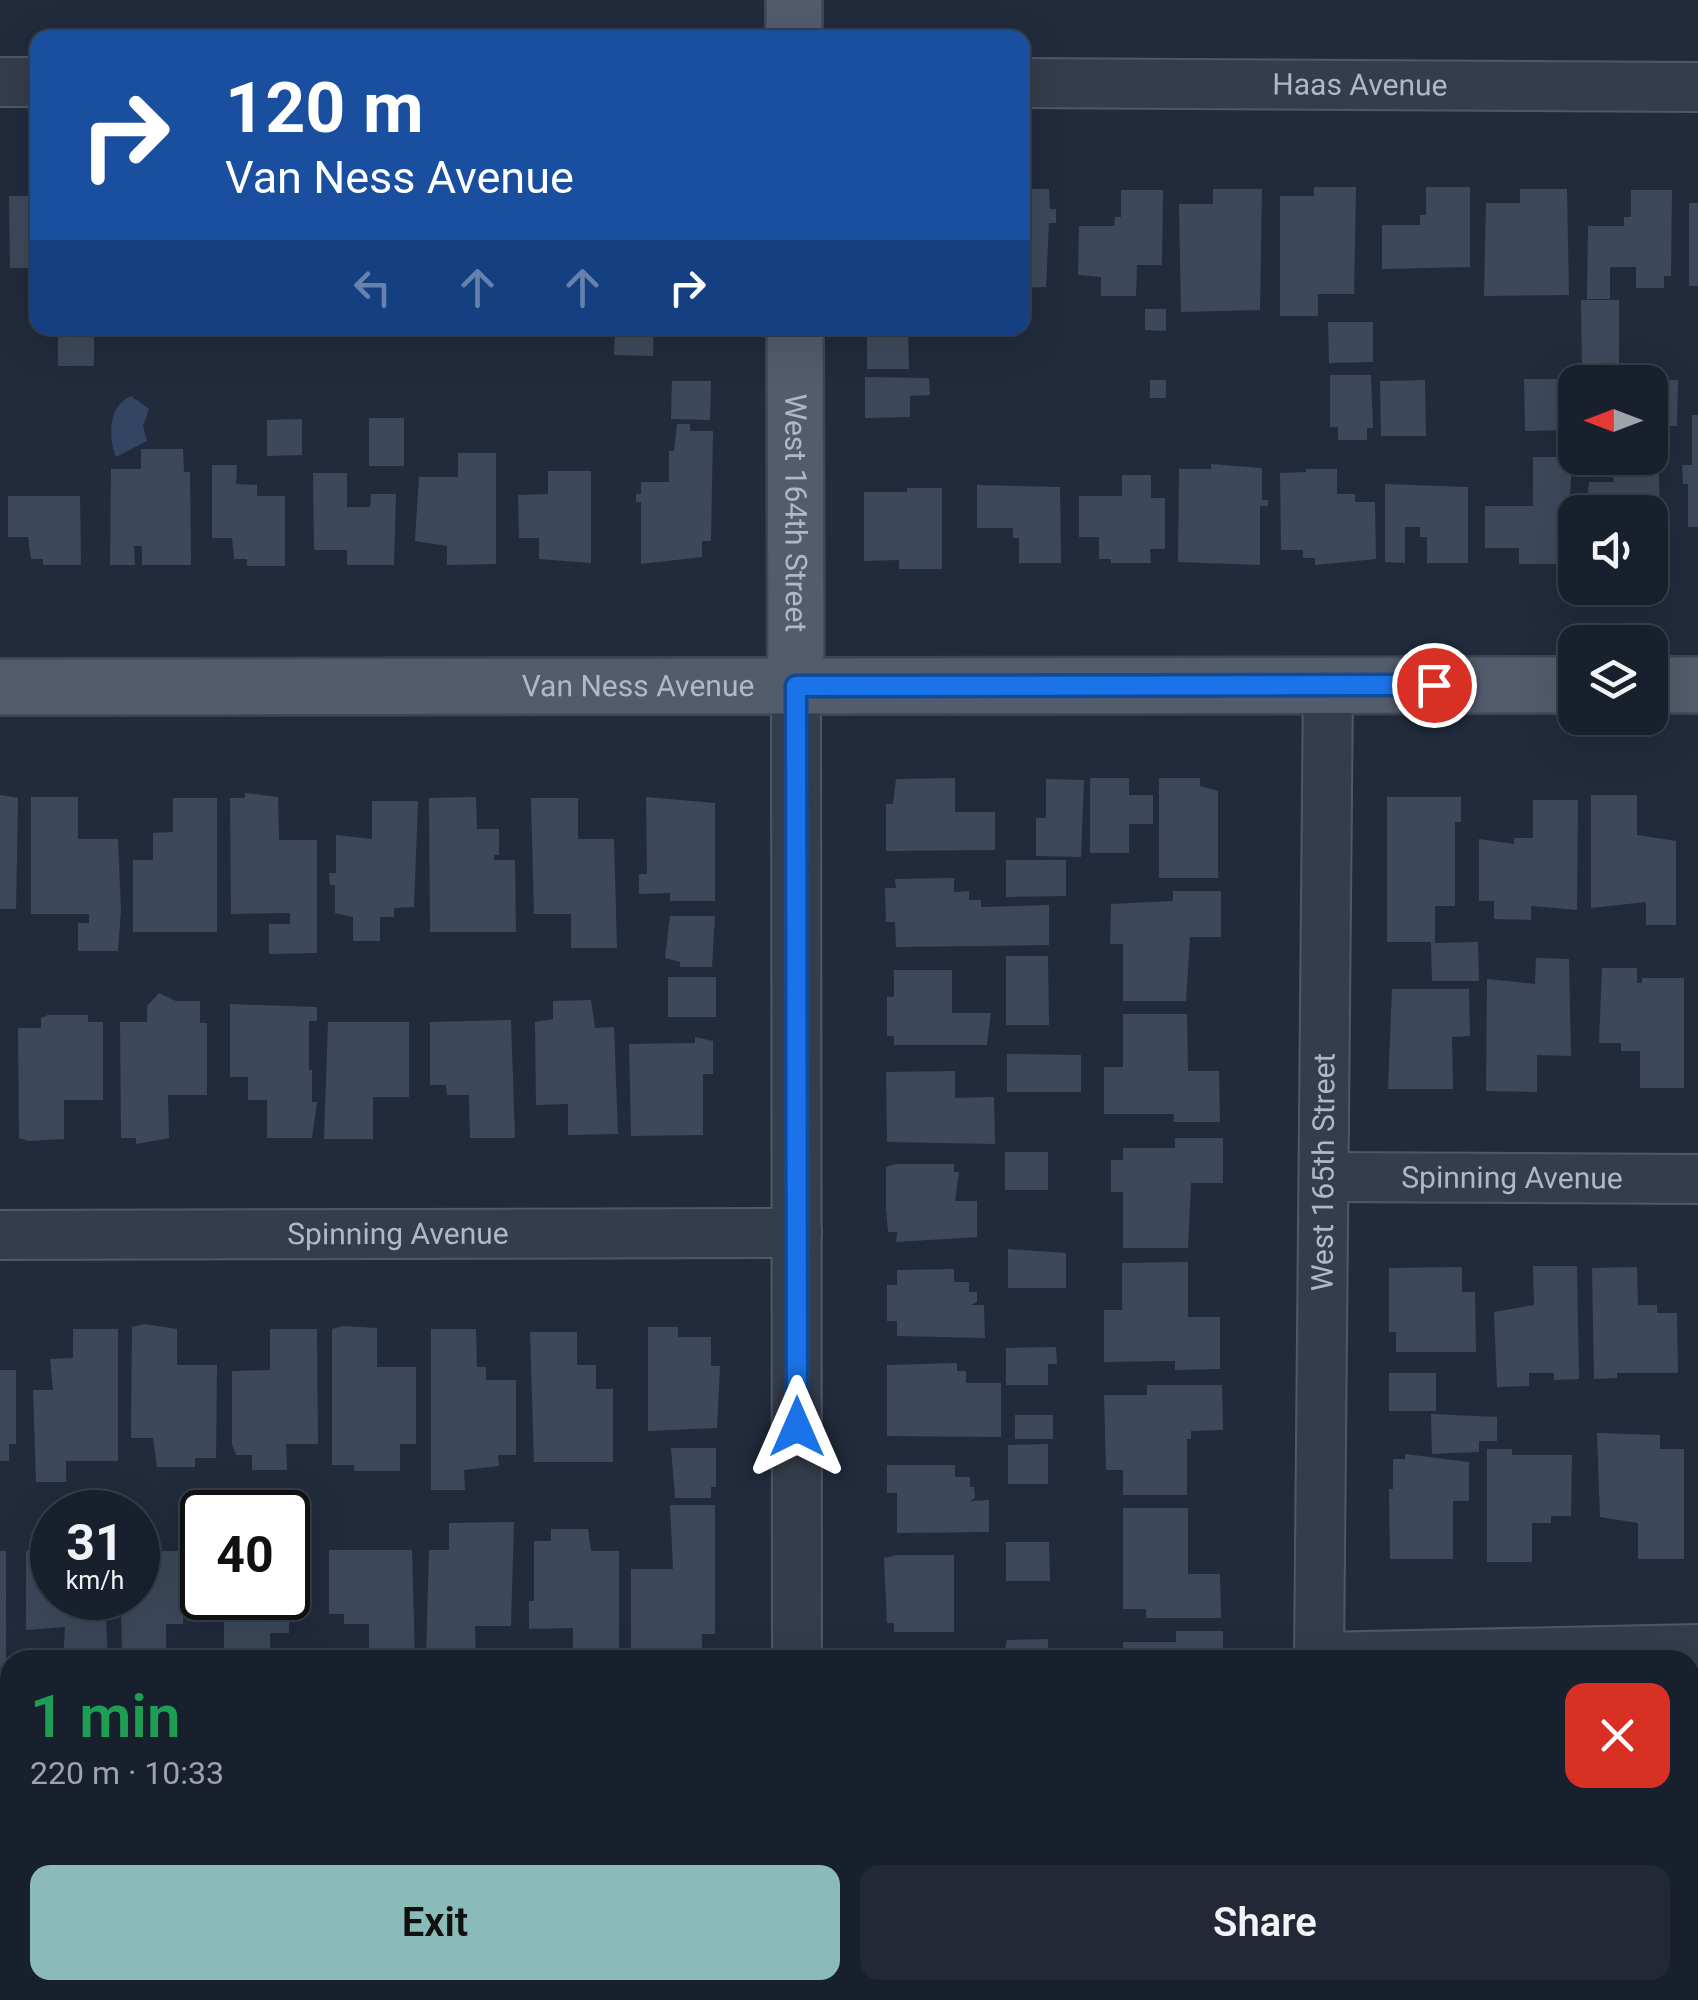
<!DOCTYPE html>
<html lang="en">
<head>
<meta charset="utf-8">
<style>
  :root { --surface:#19202d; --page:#222835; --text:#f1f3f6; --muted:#9fa3aa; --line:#373e49; --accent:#8bbbb9 }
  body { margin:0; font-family:Roboto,sans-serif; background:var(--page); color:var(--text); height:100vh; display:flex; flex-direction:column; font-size:38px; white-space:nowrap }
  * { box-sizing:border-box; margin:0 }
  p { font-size:32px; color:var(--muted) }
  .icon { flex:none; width:55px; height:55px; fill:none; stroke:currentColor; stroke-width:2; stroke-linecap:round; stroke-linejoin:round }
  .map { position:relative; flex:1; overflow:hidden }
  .drawer { position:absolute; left:0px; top:1650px; width:1700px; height:350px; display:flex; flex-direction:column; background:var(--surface); border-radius:30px 30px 0 0; box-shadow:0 10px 40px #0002,0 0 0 2px var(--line) }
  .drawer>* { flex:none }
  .guide { position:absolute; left:30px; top:30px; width:1000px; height:305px; border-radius:20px; box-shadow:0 10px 40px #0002,0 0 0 2px var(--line); background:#1a4fa0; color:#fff; overflow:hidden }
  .needle { width:65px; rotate:270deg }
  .controls { position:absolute; left:1558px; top:365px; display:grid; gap:20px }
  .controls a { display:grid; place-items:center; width:110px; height:110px; border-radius:20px; background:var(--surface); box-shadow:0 10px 40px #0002,0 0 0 2px var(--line); font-size:50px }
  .speed { position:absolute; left:30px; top:1490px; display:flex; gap:20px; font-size:50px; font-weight:700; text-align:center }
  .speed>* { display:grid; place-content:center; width:130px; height:130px; border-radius:50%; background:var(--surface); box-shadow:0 10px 40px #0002,0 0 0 2px var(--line); line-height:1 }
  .speed small { font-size:25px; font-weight:400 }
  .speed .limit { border:5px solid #111; border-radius:15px; background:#fff; color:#111 }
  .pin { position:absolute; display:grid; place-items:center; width:85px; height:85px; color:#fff; margin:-42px; border:5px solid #fff; border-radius:50%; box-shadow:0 2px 10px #0007 }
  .me { position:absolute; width:110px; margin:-55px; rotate:0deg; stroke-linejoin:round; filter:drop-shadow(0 0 8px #0008) }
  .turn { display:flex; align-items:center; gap:35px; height:210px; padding:0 30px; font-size:45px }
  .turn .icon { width:130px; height:130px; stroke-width:2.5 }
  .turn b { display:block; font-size:70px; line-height:85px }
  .lanes { display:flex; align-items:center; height:95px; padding:0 30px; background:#0003; justify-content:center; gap:50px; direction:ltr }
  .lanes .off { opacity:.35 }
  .round { display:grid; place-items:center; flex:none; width:105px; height:105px; border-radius:20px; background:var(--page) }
  .summary { display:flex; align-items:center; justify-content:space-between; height:170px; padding:0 30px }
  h1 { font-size:60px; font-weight:600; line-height:75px; color:#1e9e55 }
  .action { display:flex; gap:20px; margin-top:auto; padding:20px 30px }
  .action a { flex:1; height:115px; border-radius:20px; background:var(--accent); color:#111; font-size:40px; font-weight:600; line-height:115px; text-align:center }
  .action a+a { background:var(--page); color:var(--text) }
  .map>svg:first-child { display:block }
</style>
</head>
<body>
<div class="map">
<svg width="1698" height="2000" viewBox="0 0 1698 2000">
  <rect width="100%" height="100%" fill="#212b3c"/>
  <path fill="#344564" d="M 131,396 L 149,409 L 143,426 L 147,441 L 116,457 C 108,436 108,406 131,396 Z"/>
  <g fill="#3d495b">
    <polygon points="1314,187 1356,187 1354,294 1318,294 1318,316 1280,316 1280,196 1314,196"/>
    <polygon points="1426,187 1470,187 1470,267 1382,269 1382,225 1420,225 1420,215 1426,215"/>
    <polygon points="29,189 38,189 38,268 10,268 9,196 29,196"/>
    <polygon points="1022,189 1049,189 1050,209 1056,209 1056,223 1049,223 1046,287 1022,288"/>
    <polygon points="1213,189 1262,189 1260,310 1181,312 1179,204 1213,204"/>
    <polygon points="1520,189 1567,189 1569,295 1484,296 1486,203 1520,203"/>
    <polygon points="1121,190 1163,190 1162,265 1137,265 1136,296 1101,296 1101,277 1078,275 1079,226 1114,226 1115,217 1121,217"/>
    <polygon points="1631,190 1672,190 1671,276 1664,276 1664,288 1636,288 1636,267 1610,267 1610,299 1587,299 1588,226 1624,226 1624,217 1631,217"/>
    <rect x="1689" y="203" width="9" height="83"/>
    <polygon points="1581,300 1619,300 1619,375 1582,375"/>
    <polygon points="1145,309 1166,309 1166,331 1145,330"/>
    <polygon points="1328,322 1373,322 1373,362 1329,363"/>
    <polygon points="615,328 654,328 653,356 614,355"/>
    <polygon points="908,330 909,369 867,369 867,331"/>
    <rect x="58" y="334" width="36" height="32"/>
    <polygon points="1330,375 1371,375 1373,428 1367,428 1367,440 1338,440 1338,427 1330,427"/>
    <polygon points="865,377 929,378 930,395 910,396 910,417 865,418"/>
    <polygon points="1524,379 1575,379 1575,430 1525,431"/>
    <rect x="1150" y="380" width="16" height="18"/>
    <polygon points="1425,380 1426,436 1381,436 1380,381"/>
    <polygon points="1650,380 1678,380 1677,426 1650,426"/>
    <polygon points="672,381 711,381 710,420 671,419"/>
    <polygon points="1692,415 1698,415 1698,527 1688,527 1688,484 1683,484 1682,465 1692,465"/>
    <rect x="369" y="418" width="35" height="48"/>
    <polygon points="302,419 302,455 267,456 267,420"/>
    <polygon points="677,424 690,424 690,431 713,431 711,541 702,541 702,557 641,564 641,502 636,502 636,494 641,494 641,482 669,482 669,451 674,451"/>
    <polygon points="141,449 183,449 184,472 190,472 191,565 142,565 142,546 134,546 135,565 110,565 111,469 141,469"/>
    <polygon points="458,453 496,453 496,564 447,565 447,546 415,541 419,477 458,477"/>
    <polygon points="1533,457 1572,457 1567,564 1519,564 1519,548 1485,548 1485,506 1533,506"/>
    <polygon points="1211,464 1262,468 1262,500 1268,500 1268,506 1260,506 1260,565 1178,562 1179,469 1211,469"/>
    <polygon points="212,465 237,465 236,484 257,485 257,496 285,496 285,566 247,566 247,559 234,559 232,538 212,538"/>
    <polygon points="1306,469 1337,469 1337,494 1355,494 1355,502 1375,502 1376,559 1315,565 1315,558 1303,558 1303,550 1281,550 1280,473 1306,472"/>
    <polygon points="548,471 591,471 591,563 539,559 539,538 519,538 518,495 548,494"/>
    <polygon points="313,473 347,473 347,507 370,507 371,494 396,494 394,565 347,565 347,550 314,550"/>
    <polygon points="1659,473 1661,562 1650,562 1650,512 1587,512 1587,502 1589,482 1614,482 1613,474"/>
    <polygon points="1122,475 1151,475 1151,498 1165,498 1165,549 1150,549 1151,563 1111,563 1111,559 1099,559 1099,537 1079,537 1079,496 1122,496"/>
    <polygon points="1385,484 1468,487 1468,563 1427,563 1427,537 1420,537 1420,527 1405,527 1405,563 1385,562"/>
    <polygon points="977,485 1060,487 1061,563 1019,563 1019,538 1013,538 1013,528 977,528"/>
    <polygon points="907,488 942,488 942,569 899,569 899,560 864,561 864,492 907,492"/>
    <polygon points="8,496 80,496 81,565 43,565 43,559 31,559 28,537 8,537"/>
    <polygon points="955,778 955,812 995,812 995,850 886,851 886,804 893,804 896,779"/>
    <polygon points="1090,778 1129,778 1129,795 1153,795 1153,824 1129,824 1129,853 1090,853"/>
    <polygon points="1159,778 1200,778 1200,786 1218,791 1218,878 1159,878"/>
    <polygon points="1046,779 1084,780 1081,857 1036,856 1036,818 1046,818"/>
    <polygon points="245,793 278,797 279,840 317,840 317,953 269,954 269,924 290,924 290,913 231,914 230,798 245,798"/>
    <polygon points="0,795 18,798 16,909 0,909"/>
    <polygon points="1591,795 1637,795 1637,835 1676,841 1676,925 1646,925 1646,902 1591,908"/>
    <polygon points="31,797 78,797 78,839 118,839 121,910 118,951 78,951 78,923 89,923 89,914 31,914"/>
    <polygon points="476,797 477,829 499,829 499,855 494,855 494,860 515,860 516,932 430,932 429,798"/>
    <polygon points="646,797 715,803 715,901 670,901 670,893 639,894 639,874 647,874"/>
    <polygon points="1387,797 1461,797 1461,822 1455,822 1455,906 1435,906 1435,943 1478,942 1479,981 1432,981 1431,942 1387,942"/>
    <polygon points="173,798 217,798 217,932 133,932 133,860 153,860 153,833 173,832"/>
    <polygon points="531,798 578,798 578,839 614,839 617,948 571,948 571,914 534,914"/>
    <polygon points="1533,800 1578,800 1577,910 1531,906 1531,920 1494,919 1494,901 1479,901 1479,839 1514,844 1514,838 1533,838"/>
    <polygon points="372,801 418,801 414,907 394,908 394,917 380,917 380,941 353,941 353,917 335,913 335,885 330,885 329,873 336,873 336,835 372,839"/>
    <polygon points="1006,860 1066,860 1066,896 1006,897"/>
    <polygon points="954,878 954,892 969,891 969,900 981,900 981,907 1049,905 1049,945 896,947 895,922 886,922 885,888 896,888 895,879"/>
    <polygon points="1173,891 1221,891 1221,937 1190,937 1186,1001 1123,1001 1123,944 1110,944 1111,904 1173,901"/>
    <polygon points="670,916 715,916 712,967 680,967 680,962 665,958"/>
    <polygon points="1006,956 1048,956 1049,1025 1006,1025"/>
    <polygon points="1536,958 1569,959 1571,1056 1537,1055 1537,1092 1486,1091 1487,979 1535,984"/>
    <polygon points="1602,968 1637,968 1637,983 1642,983 1642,978 1684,978 1684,1088 1640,1088 1640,1051 1621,1051 1621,1043 1599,1043"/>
    <polygon points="894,970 952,970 952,1013 991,1013 987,1045 894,1045 894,1036 887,1036 887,997 894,997"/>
    <rect x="668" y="977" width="48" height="40"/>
    <polygon points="1392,989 1469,989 1470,1036 1452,1037 1453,1089 1388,1089"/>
    <polygon points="159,993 176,1001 200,1001 200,1023 207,1023 207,1095 168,1095 169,1138 136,1144 136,1138 121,1138 120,1022 147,1022 147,1006"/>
    <polygon points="591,1000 595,1028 614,1027 618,1134 568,1135 568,1104 536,1105 535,1022 553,1019 553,1001"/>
    <polygon points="230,1004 317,1007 317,1021 309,1021 309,1070 312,1070 312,1102 317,1102 312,1138 267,1138 267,1100 248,1100 248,1077 230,1077"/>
    <polygon points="1123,1014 1187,1014 1188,1071 1219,1071 1220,1122 1174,1122 1174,1114 1104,1114 1104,1067 1123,1067"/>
    <polygon points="48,1015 88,1015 88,1022 103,1022 103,1100 64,1100 64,1139 29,1141 19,1138 18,1028 41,1028 41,1018"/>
    <polygon points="511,1020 515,1138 470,1138 469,1095 447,1095 446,1085 430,1085 430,1022"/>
    <polygon points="328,1022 409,1022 409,1097 373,1097 373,1139 324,1139"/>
    <polygon points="695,1037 713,1041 713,1074 703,1074 703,1135 631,1136 629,1044 695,1043"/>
    <polygon points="1007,1054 1081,1055 1081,1092 1007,1092"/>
    <polygon points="955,1071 955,1098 994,1097 995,1144 887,1142 886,1072"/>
    <polygon points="1175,1138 1223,1138 1223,1183 1191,1183 1188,1248 1123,1248 1123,1192 1111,1192 1111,1160 1123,1160 1123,1148 1175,1148"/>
    <rect x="1005" y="1152" width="43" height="38"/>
    <polygon points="896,1164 954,1164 954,1172 959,1172 955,1201 977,1201 977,1237 896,1242 897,1232 888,1232 886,1208 886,1167"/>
    <polygon points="1008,1249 1066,1253 1066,1288 1008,1288"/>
    <polygon points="1188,1262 1188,1317 1220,1317 1220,1369 1175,1370 1175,1361 1104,1362 1104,1310 1122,1310 1122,1263"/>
    <polygon points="1533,1266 1577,1266 1579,1379 1554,1380 1554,1373 1529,1373 1529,1386 1497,1387 1494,1312 1534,1305"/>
    <polygon points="1462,1267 1462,1292 1475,1292 1476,1352 1396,1352 1396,1332 1389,1332 1389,1268"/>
    <polygon points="1637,1267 1638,1305 1657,1305 1657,1313 1677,1313 1678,1373 1617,1373 1617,1378 1594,1379 1592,1268"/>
    <polygon points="954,1269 954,1282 969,1282 969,1292 977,1292 977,1302 971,1305 984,1305 985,1338 897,1336 897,1321 887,1321 887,1285 897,1285 897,1270"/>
    <polygon points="145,1324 177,1329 177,1365 217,1365 216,1458 195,1458 195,1467 157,1467 153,1438 131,1438 132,1327"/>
    <polygon points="343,1326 377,1328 377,1367 416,1367 416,1444 400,1444 400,1471 354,1471 354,1465 332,1465 332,1329"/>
    <polygon points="648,1327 678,1327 678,1337 711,1337 711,1366 720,1366 717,1428 648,1431"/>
    <polygon points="73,1329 118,1329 118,1461 66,1461 66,1482 36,1482 33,1390 53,1390 50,1359 73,1358"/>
    <polygon points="270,1329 317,1329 318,1444 286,1444 287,1470 252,1470 252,1455 236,1455 232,1444 232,1371 270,1370"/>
    <polygon points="431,1329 476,1329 477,1367 486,1367 486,1380 516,1380 516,1455 498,1455 499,1466 464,1470 465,1490 431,1490"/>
    <polygon points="530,1332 577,1332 577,1365 596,1365 596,1389 613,1389 613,1462 534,1462"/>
    <polygon points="1056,1347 1057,1364 1048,1364 1048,1385 1006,1385 1006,1348"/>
    <polygon points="957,1363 957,1371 966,1371 966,1383 1001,1383 1001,1437 887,1436 887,1365"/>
    <polygon points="0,1370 16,1370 16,1444 9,1444 9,1461 0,1461"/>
    <rect x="1389" y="1373" width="47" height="38"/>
    <polygon points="1147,1385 1222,1385 1223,1430 1191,1431 1191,1439 1187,1439 1187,1495 1123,1495 1123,1470 1106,1470 1104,1395 1147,1395"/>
    <polygon points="1431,1414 1497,1417 1497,1441 1479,1441 1479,1452 1432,1454"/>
    <rect x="1015" y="1415" width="38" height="24"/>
    <polygon points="1597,1433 1660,1435 1660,1449 1684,1449 1684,1559 1638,1559 1638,1523 1600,1517"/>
    <polygon points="1048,1444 1048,1484 1008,1484 1008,1445"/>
    <polygon points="671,1448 716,1448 716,1487 711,1487 711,1498 675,1498"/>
    <polygon points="1487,1449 1512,1449 1512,1455 1572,1455 1571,1516 1551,1516 1551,1523 1532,1523 1532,1562 1487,1562"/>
    <polygon points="1405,1454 1469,1462 1469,1501 1453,1501 1453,1559 1390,1559 1389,1489 1393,1489 1393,1459 1405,1459"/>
    <polygon points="887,1465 955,1465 955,1477 970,1477 970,1487 974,1487 975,1498 970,1501 989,1500 989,1532 897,1533 897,1493 887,1493"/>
    <polygon points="670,1505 715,1505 715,1634 702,1634 702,1660 631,1660 631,1569 673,1569"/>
    <polygon points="1123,1508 1188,1508 1188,1574 1220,1574 1221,1618 1146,1618 1146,1609 1123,1609"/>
    <polygon points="40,1517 52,1517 52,1598 105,1598 108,1660 63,1660 65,1627 26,1630 26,1551 40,1551"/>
    <polygon points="514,1522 511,1626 475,1626 476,1660 426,1660 429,1550 449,1550 449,1523"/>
    <polygon points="551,1529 588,1529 591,1551 619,1551 619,1660 573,1660 573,1628 529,1629 529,1601 534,1601 534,1541 551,1541"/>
    <polygon points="288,1533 309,1533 309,1605 289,1605 289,1633 270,1633 270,1660 224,1660 224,1598 288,1598"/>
    <polygon points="1006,1542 1049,1542 1050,1581 1006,1581"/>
    <polygon points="329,1550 412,1550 415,1660 369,1660 369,1624 344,1624 344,1614 329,1614"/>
    <rect x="0" y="1551" width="6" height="116"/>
    <polygon points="138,1551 202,1551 202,1598 210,1598 210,1612 183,1612 183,1624 166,1624 166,1660 122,1660 121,1598 138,1598"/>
    <polygon points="897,1555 954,1555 954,1632 894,1632 894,1623 887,1623 884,1558"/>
    <polygon points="1176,1631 1223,1631 1223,1660 1123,1660 1123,1642 1176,1642"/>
    <polygon points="1048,1639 1048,1660 1003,1660 1007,1640"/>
    <polygon points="573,1990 697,1990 700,2000 573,2000"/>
    <rect x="887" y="1990" width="118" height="10"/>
    <rect x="1091" y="1990" width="44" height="10"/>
    <polygon points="1413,1990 1492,1990 1492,2000 1407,2000 1407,1991"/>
    <rect x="1512" y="1990" width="78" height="10"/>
    <rect x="1609" y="1990" width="81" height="10"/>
  </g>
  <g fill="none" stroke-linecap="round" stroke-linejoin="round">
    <g stroke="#505867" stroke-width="52">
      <g id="minor">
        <polyline points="0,82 38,82"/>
        <path id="s1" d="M 1022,83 L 1698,87"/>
        <polyline points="796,686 797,1660"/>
        <path id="s2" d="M 1324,1177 L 1698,1179"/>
        <path id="s3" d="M 0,1235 L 797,1233"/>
        <polyline points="1319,1657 1698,1649"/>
        <path id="s4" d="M 1319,1660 L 1328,685"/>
        <polyline points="0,1741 10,1741"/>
        <polyline points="798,1990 798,2000"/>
        <polyline points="1329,1990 1331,2000"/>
      </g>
    </g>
    <g stroke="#3e4655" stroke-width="60">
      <g id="major">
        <polyline points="794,0 794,38"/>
        <path id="s5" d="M 795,328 L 796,686"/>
        <polyline points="1650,685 1698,685"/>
        <path id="s6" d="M 0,687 L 1575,685"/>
      </g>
    </g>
    <use href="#minor" stroke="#353d4c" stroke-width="48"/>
    <use href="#major" stroke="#535c6c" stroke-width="55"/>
  </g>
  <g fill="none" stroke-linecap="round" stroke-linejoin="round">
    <g stroke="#114b97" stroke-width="25">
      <polyline id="route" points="797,1427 796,686 1434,685"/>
    </g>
    <use href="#route" stroke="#1a73e8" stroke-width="18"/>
  </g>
  <g text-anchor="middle" stroke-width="10" stroke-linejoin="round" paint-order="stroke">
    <g font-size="30" fill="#b0b8c8" stroke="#1a2231">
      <text dy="10" stroke="none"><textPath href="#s1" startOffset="338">Haas Avenue</textPath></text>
      <text dy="10" stroke="none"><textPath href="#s5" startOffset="185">West 164th Street</textPath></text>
      <text dy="10" stroke="none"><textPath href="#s6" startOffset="638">Van Ness Avenue</textPath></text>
      <text dy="10" stroke="none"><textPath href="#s4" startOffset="488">West 165th Street</textPath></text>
      <text dy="10" stroke="none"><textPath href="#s2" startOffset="188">Spinning Avenue</textPath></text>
      <text dy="10" stroke="none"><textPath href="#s3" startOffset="398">Spinning Avenue</textPath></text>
    </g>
  </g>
</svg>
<div class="controls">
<a><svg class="needle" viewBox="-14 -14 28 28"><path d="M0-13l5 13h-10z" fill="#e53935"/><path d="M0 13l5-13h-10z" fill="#9fa3aa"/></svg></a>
<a><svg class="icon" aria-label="sound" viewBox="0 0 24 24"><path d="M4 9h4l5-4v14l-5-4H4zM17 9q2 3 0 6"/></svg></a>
<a><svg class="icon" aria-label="layers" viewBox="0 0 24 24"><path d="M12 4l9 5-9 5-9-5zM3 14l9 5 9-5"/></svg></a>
</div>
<div class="speed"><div>31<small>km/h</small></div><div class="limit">40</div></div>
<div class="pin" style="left:1434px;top:685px;background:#d93025"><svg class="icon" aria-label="arrive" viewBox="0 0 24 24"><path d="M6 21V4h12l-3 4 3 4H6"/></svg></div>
<svg class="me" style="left:797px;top:1427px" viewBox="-20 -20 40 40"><path d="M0-17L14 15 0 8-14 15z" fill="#1a73e8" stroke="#fff" stroke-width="4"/></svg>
<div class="guide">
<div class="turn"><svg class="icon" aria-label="right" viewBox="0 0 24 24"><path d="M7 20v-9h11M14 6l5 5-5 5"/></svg><div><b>120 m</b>Van Ness Avenue</div></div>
<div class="lanes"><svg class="icon off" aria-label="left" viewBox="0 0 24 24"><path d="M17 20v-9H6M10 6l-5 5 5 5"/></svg><svg class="icon off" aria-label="ahead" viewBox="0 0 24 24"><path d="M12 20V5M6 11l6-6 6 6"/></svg><svg class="icon off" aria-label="ahead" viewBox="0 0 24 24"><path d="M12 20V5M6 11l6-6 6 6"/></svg><svg class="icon" aria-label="right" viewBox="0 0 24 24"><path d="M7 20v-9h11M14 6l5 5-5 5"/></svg></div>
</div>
<section class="drawer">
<div class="summary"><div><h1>1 min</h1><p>220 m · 10:33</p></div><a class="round" style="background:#d93025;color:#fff"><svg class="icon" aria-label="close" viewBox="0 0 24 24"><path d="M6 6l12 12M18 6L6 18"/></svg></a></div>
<div class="action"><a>Exit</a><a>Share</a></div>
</section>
</div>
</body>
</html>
